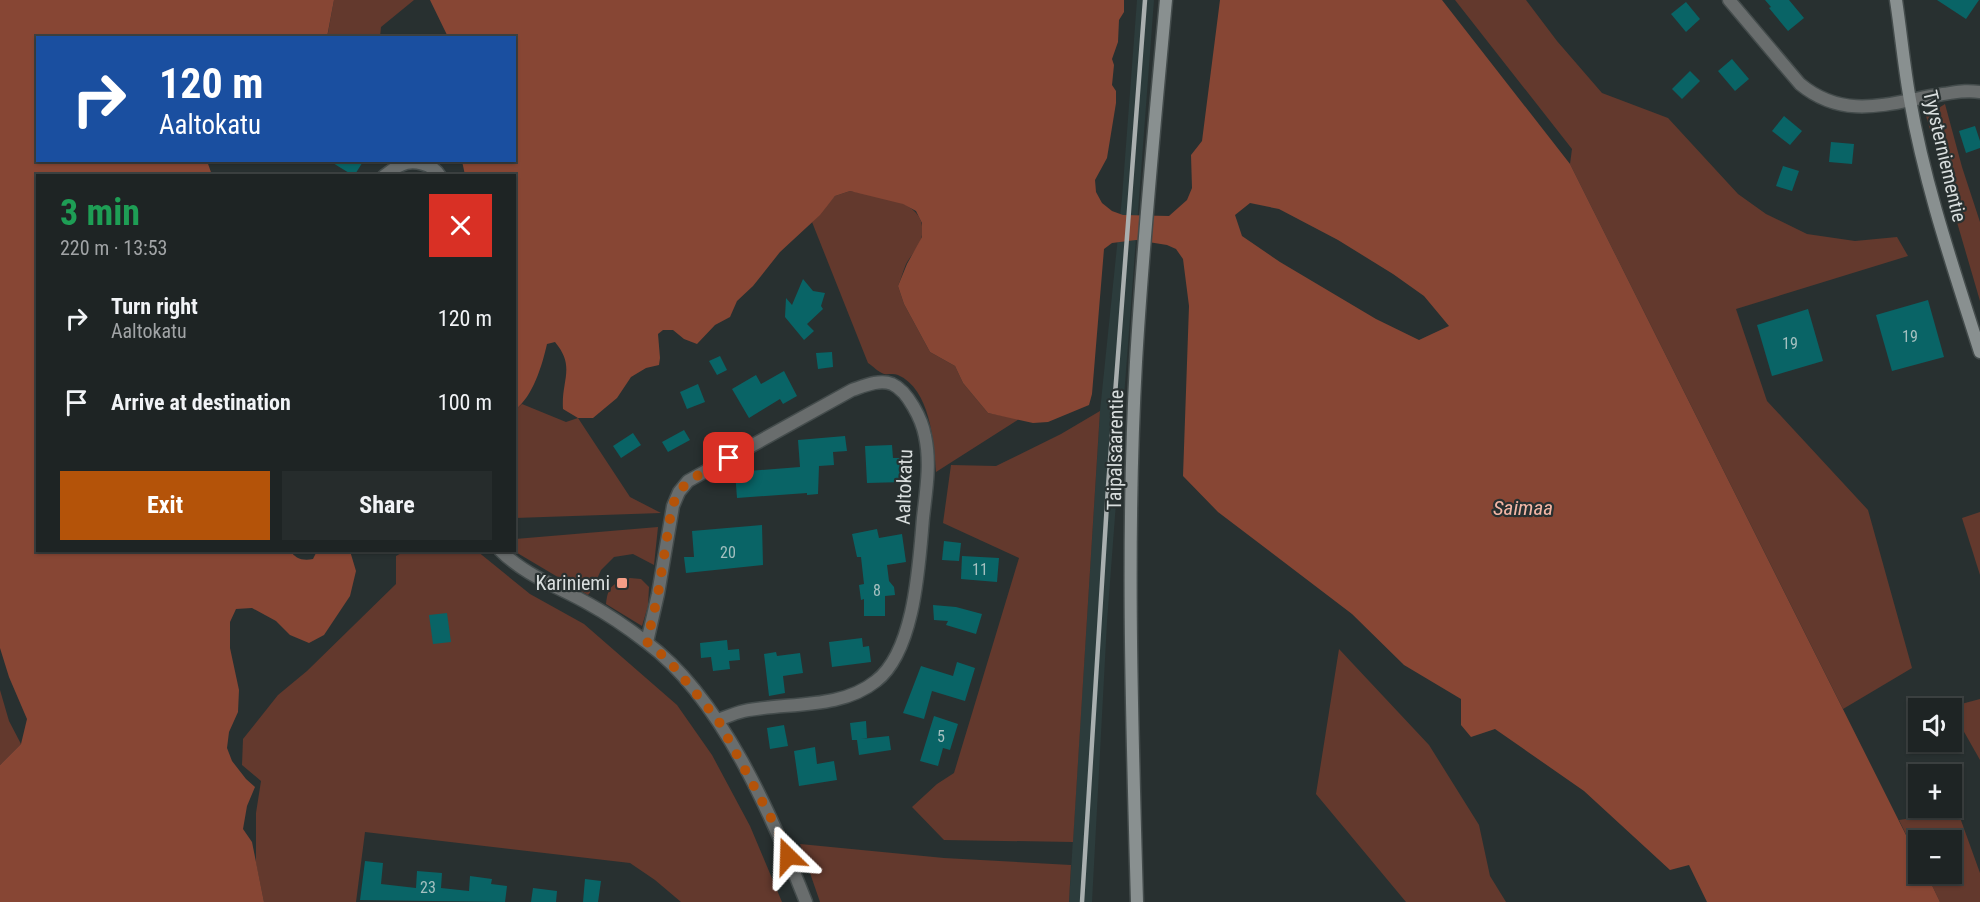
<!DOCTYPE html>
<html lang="en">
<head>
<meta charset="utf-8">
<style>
  :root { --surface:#1e2424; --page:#262c2c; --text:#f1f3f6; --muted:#a1a4a6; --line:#3c4141; --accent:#b45309 }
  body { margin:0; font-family:"Roboto Condensed",sans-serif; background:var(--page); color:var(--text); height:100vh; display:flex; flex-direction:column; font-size:22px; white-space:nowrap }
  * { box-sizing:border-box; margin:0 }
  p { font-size:20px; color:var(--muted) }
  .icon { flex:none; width:33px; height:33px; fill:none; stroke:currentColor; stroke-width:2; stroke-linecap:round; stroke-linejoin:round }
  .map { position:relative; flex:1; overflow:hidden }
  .side { position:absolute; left:36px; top:174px; width:480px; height:378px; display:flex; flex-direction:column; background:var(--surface); border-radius:0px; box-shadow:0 2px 4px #0004,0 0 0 2px var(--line) }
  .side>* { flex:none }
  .banner { position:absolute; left:36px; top:36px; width:480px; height:126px; border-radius:0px; box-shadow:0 2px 4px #0004,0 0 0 2px var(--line); background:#1a4fa0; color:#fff; overflow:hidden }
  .tools { position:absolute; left:1908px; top:698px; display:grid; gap:12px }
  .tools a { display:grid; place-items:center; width:54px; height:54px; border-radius:0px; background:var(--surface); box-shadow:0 2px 4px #0004,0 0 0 2px var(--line); font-size:30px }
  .pin { position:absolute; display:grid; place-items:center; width:51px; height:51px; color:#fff; margin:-26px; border-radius:12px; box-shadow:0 3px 9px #0006 }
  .me { position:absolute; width:66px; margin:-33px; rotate:338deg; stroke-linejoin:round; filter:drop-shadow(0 0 4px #0008) }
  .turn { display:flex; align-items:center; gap:21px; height:126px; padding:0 24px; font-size:27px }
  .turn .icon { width:78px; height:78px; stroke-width:2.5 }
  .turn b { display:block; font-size:42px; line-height:51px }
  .round { display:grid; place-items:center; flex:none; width:63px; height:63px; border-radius:0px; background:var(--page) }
  .head { display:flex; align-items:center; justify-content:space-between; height:102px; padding:0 24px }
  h1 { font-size:36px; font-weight:700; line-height:45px; color:#1e9e55 }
  .primary-button { display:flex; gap:12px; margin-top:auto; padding:12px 24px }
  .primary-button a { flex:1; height:69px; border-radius:0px; background:var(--accent); color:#fff; font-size:24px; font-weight:700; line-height:69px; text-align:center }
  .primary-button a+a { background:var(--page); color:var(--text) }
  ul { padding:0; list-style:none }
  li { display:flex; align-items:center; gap:18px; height:84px; padding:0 24px }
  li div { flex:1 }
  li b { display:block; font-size:22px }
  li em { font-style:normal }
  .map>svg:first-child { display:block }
</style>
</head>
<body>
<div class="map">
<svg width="1980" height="902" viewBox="0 0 1980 902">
  <rect width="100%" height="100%" fill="#283030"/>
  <polygon fill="#2c3c3c" points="1137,0 1154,0 1107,622 1092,902 1069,902 1100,411 1122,198"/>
  <g fill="#63392d">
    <polygon points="334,0 414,0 381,27 380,37 327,38"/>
    <polygon points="1455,0 1526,0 1557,41 1602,93 1668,118 1738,194 1766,214 1807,234 1855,241 1897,237 1908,256 1736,309 1767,401 1868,510 1912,668 1843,709 1570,164 1572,149"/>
    <polygon points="1945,104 1962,167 1980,222 1980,301 1926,116"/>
    <path d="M 850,191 C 875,196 928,199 922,235 C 921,245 911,255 906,264 C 903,271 901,279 898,286 L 904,304 L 930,352 L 955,366 L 963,383 L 988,413 L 1019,419 L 936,472 C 934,441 930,389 898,375 C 893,373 888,375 884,374 C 878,372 873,366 868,363 L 812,222 L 835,196 Z"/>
    <polygon points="522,404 566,422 578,418 630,497 661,513 515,518 515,410"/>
    <polygon points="1100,411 1073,842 944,840 912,807 937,784 954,773 1019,558 943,523 951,465 996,466 1061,434"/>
    <polygon points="1980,512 1980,575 1962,518"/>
    <polygon points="658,527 654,565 633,554 614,557 601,570 592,590 588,595 514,551 515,539"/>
    <polygon points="405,551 477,551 530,594 584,624 677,705 712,755 750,826 782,902 681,902 655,880 630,863 365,832 356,902 264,902 256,863 256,813 261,781 242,765 243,739 278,695 307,671 396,584 396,556"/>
    <path d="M 630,578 L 641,579 L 649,587 L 648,606 L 642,626 L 606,604 C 608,585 613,584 630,578 Z"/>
    <polygon points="1339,649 1429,745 1479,825 1490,876 1506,902 1406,902 1316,794"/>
    <polygon points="0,690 9,721 21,744 0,765"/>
    <polygon points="1980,699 1980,760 1950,707"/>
    <polygon points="1958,812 1980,873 1980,902 1940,902 1926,873 1952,873 1952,840 1918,840 1918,859 1899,820"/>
    <polygon points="800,844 944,858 1071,865 1069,902 820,902"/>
  </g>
  <g fill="#874634" fill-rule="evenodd">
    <path d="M 0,0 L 334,0 L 327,37 L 38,38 L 38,160 L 207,161 L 212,175 L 38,176 L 38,550 L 290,550 C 295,559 303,561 313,559 L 317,551 L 350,551 L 356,571 L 350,596 L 324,635 L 309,643 L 290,635 L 276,621 L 252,608 L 236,609 L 230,622 L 230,648 L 239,690 L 238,712 L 229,732 L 227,748 L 232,761 L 246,779 L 255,787 L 247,806 L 243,829 L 252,842 L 264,902 L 0,902 L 0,765 L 21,744 L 27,719 L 9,677 L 0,648 Z"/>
    <path d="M 430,0 L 1124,0 L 1124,12 L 1119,20 L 1118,42 L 1112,59 L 1114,65 L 1112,85 L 1116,91 L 1116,103 L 1107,158 L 1095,180 L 1096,192 L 1102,203 L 1112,211 L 1123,215 L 1169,216 L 1187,200 L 1192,188 L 1191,155 L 1202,141 L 1220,0 L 1442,0 L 1570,164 L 1918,859 L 1918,873 L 1926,873 L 1940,902 L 1707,902 L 1689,865 L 1670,870 L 1584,791 L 1495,729 L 1471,737 L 1461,725 L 1461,699 L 1404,665 L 1352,614 L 1218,512 L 1183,476 L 1189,306 L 1183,259 L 1176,249 L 1167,245 L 1136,240 L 1112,243 L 1104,249 L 1092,394 L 1089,405 L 1048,422 L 1033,423 L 988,413 L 963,383 L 955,366 L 930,352 L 904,304 L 898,286 L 907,264 L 922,237 L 922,223 L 916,211 L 903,204 L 850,191 L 835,196 L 820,215 L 780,252 L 753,286 L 737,301 L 730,317 L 715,325 L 697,344 L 684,339 L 673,330 L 663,330 L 658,334 L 660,358 L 659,365 L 646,368 L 631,377 L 617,398 L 593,418 L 578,418 L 563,409 C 561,380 576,367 555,342 L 547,344 C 542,366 533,396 515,410 L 514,176 L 465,175 L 462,161 L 514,160 L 514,38 L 448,37 ZM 1250,203 L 1279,209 L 1338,240 L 1393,274 L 1424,296 L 1449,326 L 1419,340 L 1376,319 L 1280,262 L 1242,236 L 1235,215 Z"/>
  </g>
  <g fill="#096466">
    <polygon points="1765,0 1789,0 1804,18 1788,31 1769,8 1771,7"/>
    <polygon points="1937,0 1979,0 1966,19"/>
    <polygon points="1686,2 1700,19 1686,32 1671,14"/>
    <polygon points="1732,59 1749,79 1735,91 1718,71"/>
    <polygon points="1690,71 1700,81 1682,99 1672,89"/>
    <polygon points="1784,116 1802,131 1790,145 1772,131"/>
    <polygon points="1975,126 1980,141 1980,148 1966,153 1959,131"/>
    <polygon points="1831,142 1854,144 1852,164 1829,162"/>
    <polygon points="328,160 364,160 354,176"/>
    <polygon points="1783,166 1799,171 1792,191 1776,186"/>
    <polygon points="803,279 813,291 825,293 821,306 823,309 807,324 814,331 804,340 785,317 786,298 792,305"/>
    <polygon points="1928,300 1944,357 1892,371 1876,315"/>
    <polygon points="1808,309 1823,361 1772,376 1757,325"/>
    <polygon points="832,352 833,367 818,369 816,353"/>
    <polygon points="720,356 727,370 717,375 709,361"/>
    <polygon points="784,371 797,396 783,404 780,399 749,418 732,389 756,375 761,384"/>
    <polygon points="698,384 705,402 687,409 680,392"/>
    <polygon points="684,430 690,440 668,452 662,442"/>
    <polygon points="633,433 641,445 621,458 613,446"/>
    <polygon points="845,436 847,451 833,452 834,465 819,466 818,494 807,495 807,493 737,498 735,472 800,467 798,440"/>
    <polygon points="892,445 893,458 903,458 904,482 867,483 865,446"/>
    <polygon points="762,525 763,565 686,573 684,557 694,557 692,531"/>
    <polygon points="877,529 879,538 902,534 906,562 887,565 889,581 894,587 895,595 885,596 885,616 864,616 864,599 861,600 859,585 864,584 861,557 857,557 852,534"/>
    <polygon points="944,541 961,543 959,561 942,560"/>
    <polygon points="962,556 999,558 997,582 961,579"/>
    <polygon points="933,605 956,607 982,614 976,634 946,625 948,621 934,620"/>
    <polygon points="447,613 451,642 433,644 429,615"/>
    <polygon points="862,638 863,647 869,646 871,662 832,667 829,642"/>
    <polygon points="727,640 728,650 739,649 740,660 729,661 730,669 713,671 711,657 701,658 700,643"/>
    <polygon points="776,652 777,656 800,653 803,673 783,676 785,693 769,696 764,654"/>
    <polygon points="957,662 975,668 965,701 932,691 924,719 903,713 921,666 953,676"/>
    <polygon points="934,716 958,724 950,750 943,748 938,766 920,761"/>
    <polygon points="866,721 867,738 861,739 889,736 891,750 859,755 857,740 852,740 850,723"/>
    <polygon points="784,725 788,746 770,749 767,728"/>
    <polygon points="815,747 817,764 834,761 837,780 799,786 794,751"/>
    <polygon points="365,861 383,863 381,884 416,888 417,871 442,873 441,888 469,891 470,876 492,879 491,884 507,886 505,902 360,900"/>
    <polygon points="585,879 601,881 598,902 583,902"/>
    <polygon points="533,888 557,891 556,902 531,902"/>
  </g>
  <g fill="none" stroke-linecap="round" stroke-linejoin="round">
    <g stroke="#444c4c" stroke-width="15">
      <g id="street">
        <path d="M 1729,0 L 1800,84 C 1846,122 1891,102 1943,94 C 1958,92 1965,90 1980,92"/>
        <path d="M 384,176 C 390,172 395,167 401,165 C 413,159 433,164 440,176"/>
        <path d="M 500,550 C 524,575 559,587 589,604 C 609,615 628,628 646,642 C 722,698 772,816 806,902"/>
        <path d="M 647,642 L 658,594 L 673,506 L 679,492 L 688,481 L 852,390 C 864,386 879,379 892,384 C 908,391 922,420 925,436 C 931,463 926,491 923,518 C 919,564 915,651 876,681 C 840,710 787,702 744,711 C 735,713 726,717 718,720"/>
      </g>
    </g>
    <g stroke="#444c4c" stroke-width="15">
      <g id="secondary">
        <path d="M 1896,0 C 1901,33 1904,67 1910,100 C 1925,186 1954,270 1980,352"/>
        <path d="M 1137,902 C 1132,722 1126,541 1136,362 C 1143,241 1155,121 1166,0"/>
      </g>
    </g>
    <use href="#street" stroke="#696d6d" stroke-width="12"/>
    <use href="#secondary" stroke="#899090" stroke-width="12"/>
    <polyline stroke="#a9afaf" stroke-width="4.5" points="1082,902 1108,487 1145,0"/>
  </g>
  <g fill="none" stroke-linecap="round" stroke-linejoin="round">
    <polyline stroke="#b45309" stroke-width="10" stroke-dasharray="0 18" points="729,458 688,481 679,492 672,506 658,594 647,642 669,661 718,720 777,829 788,856"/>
  </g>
  <rect fill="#f49e87" stroke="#283030" stroke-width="2" x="616" y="577" width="12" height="12" rx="3"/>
  <g text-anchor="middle" stroke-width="4.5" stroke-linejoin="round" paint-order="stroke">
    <g font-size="16" fill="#a5c0c0">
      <text x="1910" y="342">19</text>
      <text x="1790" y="349">19</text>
      <text x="728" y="558">20</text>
      <text x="980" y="575">11</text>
      <text x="877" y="596">8</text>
      <text x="941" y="742">5</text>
      <text x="428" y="893">23</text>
    </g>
    <g font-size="20" fill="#d9dede" stroke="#283030">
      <text transform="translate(1945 156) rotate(77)" y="7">Tyysterniementie</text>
      <text transform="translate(1115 450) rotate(-89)" y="7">Taipalsaarentie</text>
      <text transform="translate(904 487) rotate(-88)" y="7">Aaltokatu</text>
    </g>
    <g font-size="20" fill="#d9dede" stroke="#283030" text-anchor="end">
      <text x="610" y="590">Kariniemi</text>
    </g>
    <g font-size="21" font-style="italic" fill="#f4b7a6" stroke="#283030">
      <text x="1523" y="515">Saimaa</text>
    </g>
  </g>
</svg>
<div class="tools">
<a><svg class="icon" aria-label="sound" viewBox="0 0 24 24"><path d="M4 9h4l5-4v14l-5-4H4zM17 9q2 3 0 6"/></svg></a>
<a>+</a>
<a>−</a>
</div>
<div class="pin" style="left:729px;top:458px;background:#d93025"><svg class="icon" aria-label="arrive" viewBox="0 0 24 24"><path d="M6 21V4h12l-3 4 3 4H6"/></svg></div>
<svg class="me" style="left:788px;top:856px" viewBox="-20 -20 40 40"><path d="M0-17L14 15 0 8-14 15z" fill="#b45309" stroke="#fff" stroke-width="4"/></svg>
<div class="banner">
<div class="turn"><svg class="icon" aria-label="right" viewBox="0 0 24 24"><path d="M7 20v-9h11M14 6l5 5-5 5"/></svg><div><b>120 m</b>Aaltokatu</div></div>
</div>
<section class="side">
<div class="head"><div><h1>3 min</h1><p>220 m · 13:53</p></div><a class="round" style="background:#d93025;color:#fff"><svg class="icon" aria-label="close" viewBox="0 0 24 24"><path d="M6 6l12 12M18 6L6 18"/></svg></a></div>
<ul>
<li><svg class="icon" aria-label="right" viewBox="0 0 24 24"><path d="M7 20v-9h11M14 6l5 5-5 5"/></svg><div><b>Turn right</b><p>Aaltokatu</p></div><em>120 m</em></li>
<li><svg class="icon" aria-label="arrive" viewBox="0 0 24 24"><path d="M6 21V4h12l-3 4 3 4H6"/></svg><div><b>Arrive at destination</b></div><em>100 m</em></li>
</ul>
<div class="primary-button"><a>Exit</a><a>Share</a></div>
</section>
</div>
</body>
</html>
